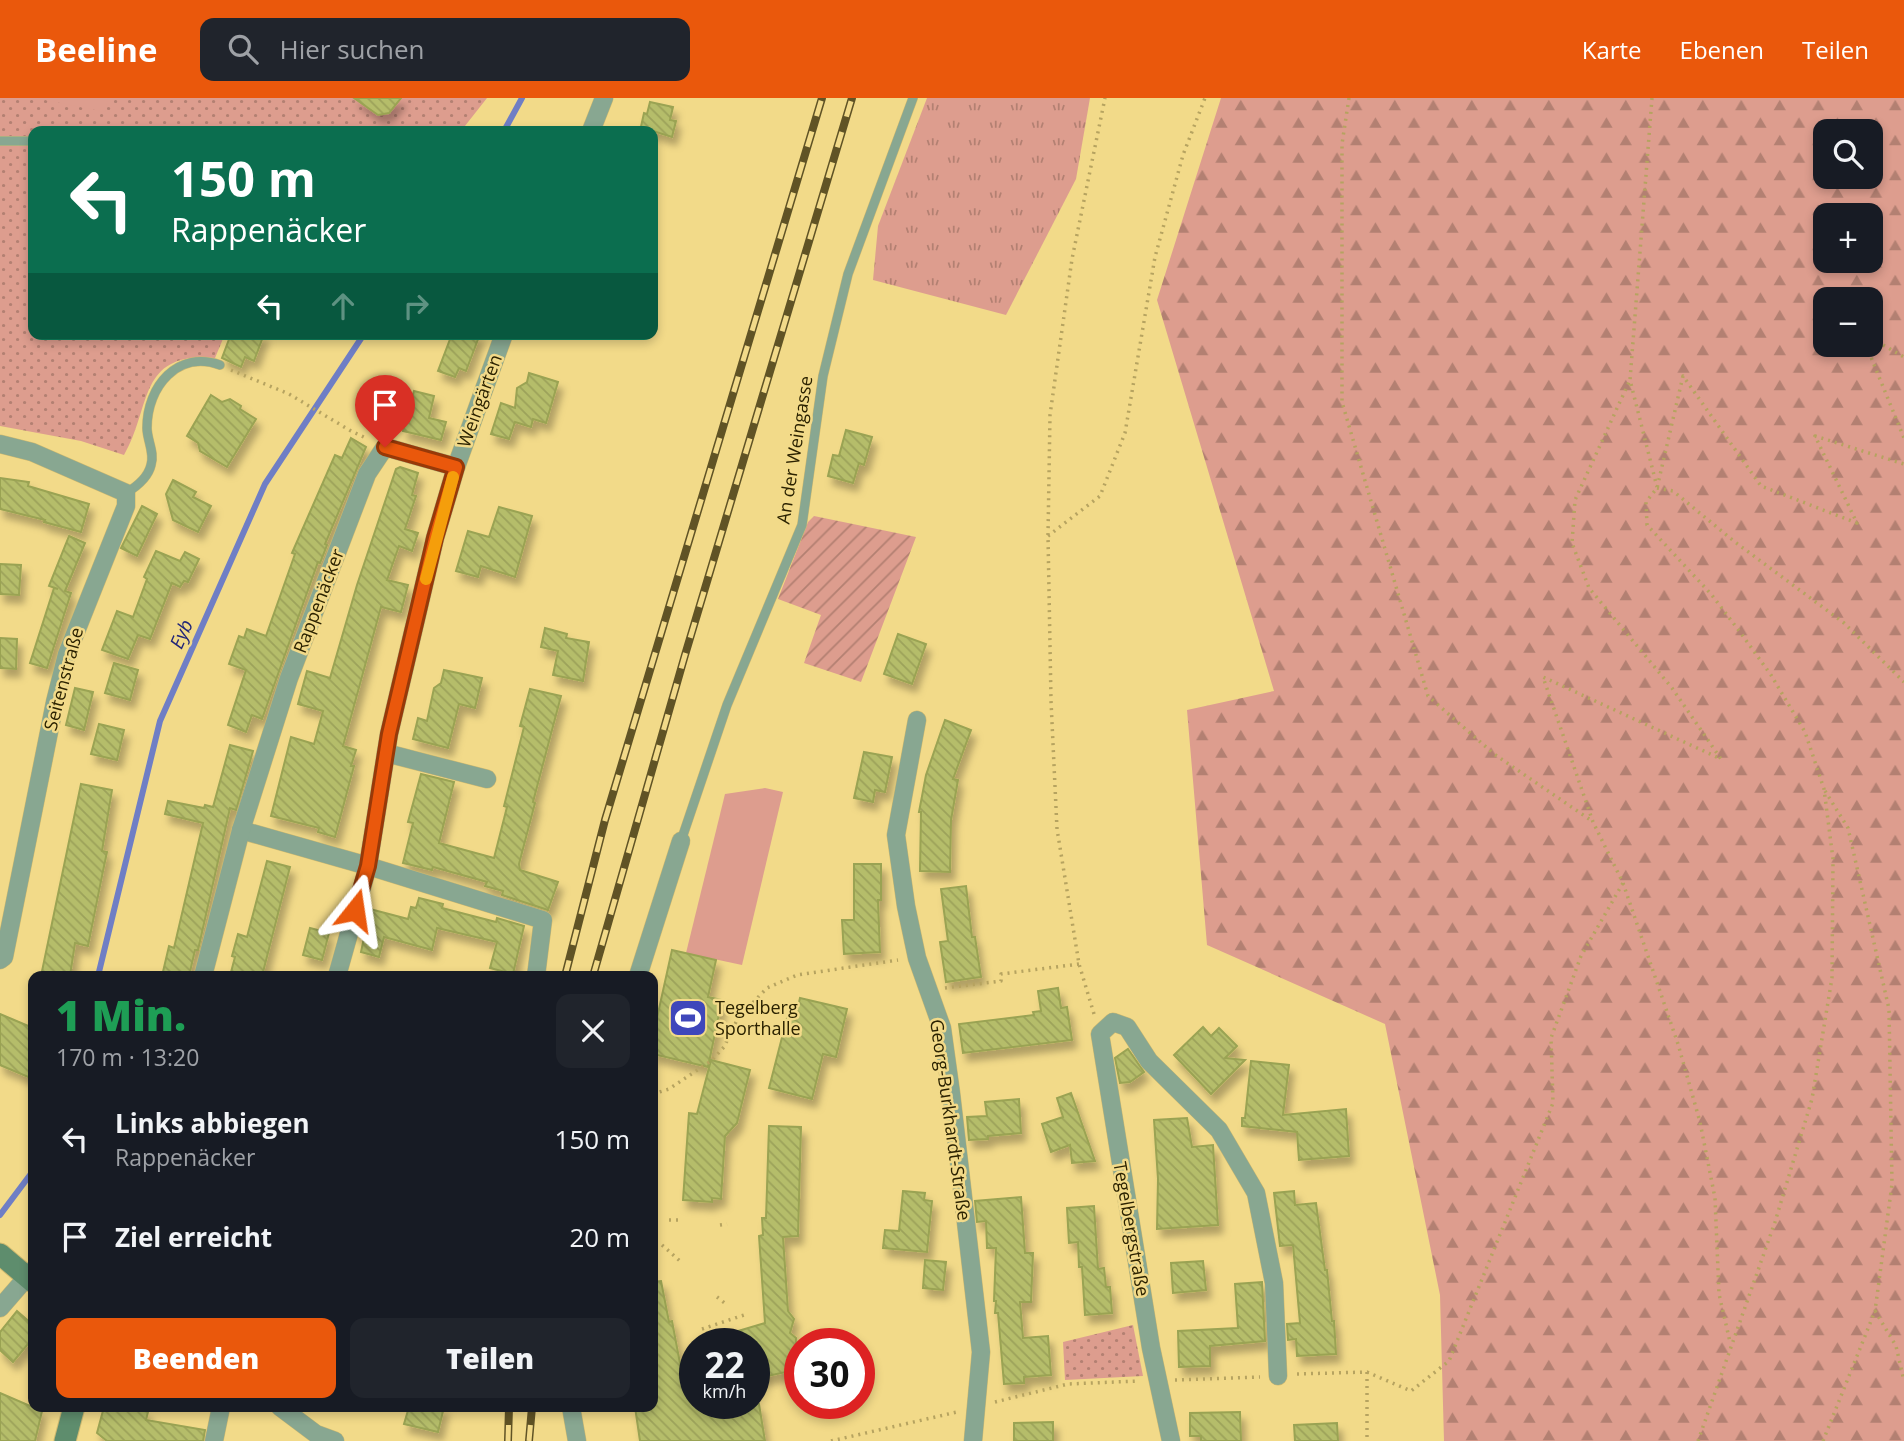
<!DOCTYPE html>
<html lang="de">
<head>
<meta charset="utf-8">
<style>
  :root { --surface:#171b24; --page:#20242c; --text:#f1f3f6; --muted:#9ea1a6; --accent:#ea580c }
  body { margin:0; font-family:"Open Sans",sans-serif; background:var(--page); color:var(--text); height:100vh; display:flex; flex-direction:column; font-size:26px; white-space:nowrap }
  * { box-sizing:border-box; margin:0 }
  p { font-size:23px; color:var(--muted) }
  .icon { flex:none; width:38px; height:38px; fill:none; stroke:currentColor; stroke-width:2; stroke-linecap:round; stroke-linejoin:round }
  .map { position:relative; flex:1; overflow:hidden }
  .sheet { position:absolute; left:28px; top:873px; width:630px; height:441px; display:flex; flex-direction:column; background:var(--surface); border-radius:14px; box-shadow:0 4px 10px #0003 }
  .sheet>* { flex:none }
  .banner { position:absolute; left:28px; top:28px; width:630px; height:214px; border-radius:14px; box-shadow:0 4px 10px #0003; background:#0b6e4f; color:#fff; overflow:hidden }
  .tools { position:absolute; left:1813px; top:21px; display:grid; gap:14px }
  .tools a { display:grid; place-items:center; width:70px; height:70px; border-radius:14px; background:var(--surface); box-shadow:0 4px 10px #0003; font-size:35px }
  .speed { position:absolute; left:679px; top:1230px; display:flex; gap:14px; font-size:35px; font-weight:700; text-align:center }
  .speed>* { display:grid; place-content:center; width:91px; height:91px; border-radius:50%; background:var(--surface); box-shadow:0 4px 10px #0003; line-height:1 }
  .speed small { font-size:18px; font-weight:400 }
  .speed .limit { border:10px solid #d22; background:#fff; color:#111 }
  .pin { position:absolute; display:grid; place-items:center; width:60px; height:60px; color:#fff; margin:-72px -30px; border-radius:50% 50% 50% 0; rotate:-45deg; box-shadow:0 0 7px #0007 }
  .pin .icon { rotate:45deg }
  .me { position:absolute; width:77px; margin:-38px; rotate:15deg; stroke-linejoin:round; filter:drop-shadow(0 0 5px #0008) }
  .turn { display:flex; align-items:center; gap:24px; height:147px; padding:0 28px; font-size:32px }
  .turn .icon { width:91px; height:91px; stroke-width:2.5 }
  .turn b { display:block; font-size:49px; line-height:60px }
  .lanes { display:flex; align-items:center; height:66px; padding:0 28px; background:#0003; justify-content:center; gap:35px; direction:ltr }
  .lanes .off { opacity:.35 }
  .round { display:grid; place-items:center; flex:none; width:74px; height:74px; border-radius:14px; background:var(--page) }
  .headline { display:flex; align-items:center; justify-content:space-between; height:119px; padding:0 28px }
  h1 { font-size:42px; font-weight:800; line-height:52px; color:#1e9e55 }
  .cta { display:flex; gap:14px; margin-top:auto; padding:14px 28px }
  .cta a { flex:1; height:80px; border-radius:14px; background:var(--accent); color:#fff; font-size:28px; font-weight:800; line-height:80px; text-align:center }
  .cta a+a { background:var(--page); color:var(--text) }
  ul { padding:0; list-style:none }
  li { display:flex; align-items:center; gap:21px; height:98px; padding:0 28px }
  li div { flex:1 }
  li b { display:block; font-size:26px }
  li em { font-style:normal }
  header { display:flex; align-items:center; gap:42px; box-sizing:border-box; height:98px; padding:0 35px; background:var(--accent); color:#fff }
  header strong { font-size:33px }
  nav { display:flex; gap:38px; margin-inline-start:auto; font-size:24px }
  .search { width:490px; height:63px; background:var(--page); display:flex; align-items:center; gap:18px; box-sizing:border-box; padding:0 24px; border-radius:14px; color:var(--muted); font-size:26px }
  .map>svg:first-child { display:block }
</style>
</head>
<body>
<header>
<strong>Beeline</strong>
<div class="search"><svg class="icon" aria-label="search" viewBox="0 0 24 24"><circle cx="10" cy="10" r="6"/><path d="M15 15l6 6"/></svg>Hier suchen</div>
<nav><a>Karte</a><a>Ebenen</a><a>Teilen</a></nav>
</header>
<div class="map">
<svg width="1904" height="1343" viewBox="0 0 1904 1343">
  <defs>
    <pattern id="grass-tufts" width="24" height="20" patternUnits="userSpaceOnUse" patternTransform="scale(1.75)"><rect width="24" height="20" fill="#dd9d8e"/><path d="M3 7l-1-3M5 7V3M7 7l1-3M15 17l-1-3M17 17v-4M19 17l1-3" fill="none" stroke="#b38072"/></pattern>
    <pattern id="forest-firs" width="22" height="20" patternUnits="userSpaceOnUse" patternTransform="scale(1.75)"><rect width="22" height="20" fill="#dd9d8e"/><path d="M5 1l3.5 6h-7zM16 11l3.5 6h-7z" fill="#b38072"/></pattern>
    <pattern id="park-dots" width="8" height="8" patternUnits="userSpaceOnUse" patternTransform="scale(1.75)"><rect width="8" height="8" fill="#dd9d8e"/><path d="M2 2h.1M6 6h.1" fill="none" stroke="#b38072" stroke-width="1.8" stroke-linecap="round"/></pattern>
    <pattern id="garden-furrows" width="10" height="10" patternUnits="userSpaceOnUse" patternTransform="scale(1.75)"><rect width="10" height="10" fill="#dd9d8e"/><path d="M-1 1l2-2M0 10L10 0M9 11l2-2" fill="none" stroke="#b38072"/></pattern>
    <pattern id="building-back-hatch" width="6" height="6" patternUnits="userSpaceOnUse" patternTransform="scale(1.75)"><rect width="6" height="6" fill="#b5bd6a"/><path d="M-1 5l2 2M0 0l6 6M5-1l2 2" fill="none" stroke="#9ca25a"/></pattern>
    <filter id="shadow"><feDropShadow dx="4.5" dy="8" stdDeviation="3.5" flood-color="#0004"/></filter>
  </defs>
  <rect width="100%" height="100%" fill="#f2da89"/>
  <polygon fill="url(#grass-tufts)" points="927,0 1090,0 1076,81 1006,217 873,182 878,128"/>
  <path fill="url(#forest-firs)" fill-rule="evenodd" d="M 1221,0 L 1904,0 L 1904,1343 L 1444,1343 L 1440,1197 L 1385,926 L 1207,847 L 1187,612 L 1274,593 L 1157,202 ZM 1825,33 L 1871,33 L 1871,79 L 1825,79 ZM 1825,117 L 1871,117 L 1871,163 L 1825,163 ZM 1825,201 L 1871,201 L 1871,247 L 1825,247 Z"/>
  <g fill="url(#park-dots)">
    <path d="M 0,0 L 487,0 L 461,33 L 33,33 L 33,236 L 225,236 L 215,260 C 137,253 152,309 124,357 L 81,343 L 0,328 Z"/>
    <polygon points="1133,1227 1143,1278 1065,1282 1063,1244"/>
  </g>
  <polygon fill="url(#garden-furrows)" points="814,418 916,439 861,584 804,565 821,517 778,501 808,424"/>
  <g fill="#dd9d8e">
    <polygon points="35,0 108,0 105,14"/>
    <polygon points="765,690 783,694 742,867 686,855 725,696"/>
  </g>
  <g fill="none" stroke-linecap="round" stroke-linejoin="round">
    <g stroke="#6f7ec5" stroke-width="6">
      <polyline points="504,33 522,0"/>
      <polyline points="98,878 160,623 265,386 364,236"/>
      <polyline points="0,1117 33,1073"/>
    </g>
  </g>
  <g fill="url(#building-back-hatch)" stroke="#9aa353" stroke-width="2" filter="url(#shadow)">
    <polygon points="354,0 401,0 389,15 378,17"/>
    <polygon points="650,4 673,9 670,22 676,23 672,39 653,33 640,33 644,15 647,16"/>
    <polygon points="231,236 264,236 254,263 245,259 241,269 222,260"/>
    <polygon points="452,236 480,236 466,273 459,270 455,279 438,273"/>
    <polygon points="529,275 558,284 546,325 533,321 531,329 515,324 509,341 491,336 501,305 515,310 517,290 527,284"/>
    <polygon points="414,293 434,298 429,320 446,324 441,342 403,333"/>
    <polygon points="211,297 222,304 230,301 241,308 240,311 256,321 227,369 200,353 198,345 187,338"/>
    <polygon points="846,332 872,339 864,367 859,365 853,385 828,378 833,357 839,358"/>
    <polygon points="351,340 366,349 325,446 327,447 320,465 318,464 262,621 252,617 246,634 228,627 246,572 229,566 239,538 244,540 247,531 266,538 295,456 292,455 335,357 342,360"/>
    <polygon points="400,369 418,375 412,397 416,398 405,431 418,435 412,453 399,448 387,482 408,487 401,514 381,509 343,648 356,652 351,668 354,668 335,739 318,734 319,730 271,718 291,639 314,646 323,613 298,606 307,573 330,580 357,487 396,371"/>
    <polygon points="0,380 29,384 28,388 89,406 81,434 44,424 45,422 0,411"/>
    <polygon points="173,382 196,394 193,399 211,408 198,434 173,422 166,396"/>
    <polygon points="142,408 157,416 137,458 121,450"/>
    <polygon points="499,409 532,418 515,479 481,468 478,479 456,473 468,433 489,439"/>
    <polygon points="69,438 85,445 65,493 71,495 47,570 30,565 54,490 58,491 49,488"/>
    <polygon points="156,453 180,463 185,454 199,461 188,484 184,483 180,489 172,485 150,541 138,537 128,561 102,552 117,513 133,519 147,481 144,479"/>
    <polygon points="0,466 21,467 19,497 0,496"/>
    <polygon points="545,530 567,536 566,540 589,544 583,583 553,577 558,553 541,549"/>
    <polygon points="898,536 926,546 912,586 884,576"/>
    <polygon points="0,540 17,541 16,571 0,570"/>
    <polygon points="114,565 138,572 130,602 105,595"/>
    <polygon points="444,572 482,580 475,610 459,606 448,650 413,641 418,620 427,623 434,590 441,585"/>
    <polygon points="75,590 93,594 84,632 66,627"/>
    <polygon points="530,591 561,598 533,704 535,705 519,766 520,772 558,784 548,812 502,797 503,793 485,788 487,784 433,769 432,772 403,765 413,725 408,724 421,676 454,684 439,745 494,760 507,709 504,708 524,629 520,628"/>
    <polygon points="945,622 971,632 953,681 958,682 951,722 950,774 920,773 921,714 919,714 926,677"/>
    <polygon points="99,626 124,632 117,662 91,656"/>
    <polygon points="230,647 253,653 236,712 230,710 198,852 195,852 189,878 162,878 169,848 174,850 203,725 165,716 168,703 204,710 205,707 213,709"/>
    <polygon points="864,654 892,659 885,694 875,692 873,704 854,700"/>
    <polygon points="81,686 112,692 102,753 107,754 103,773 88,848 75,845 70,878 41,878"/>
    <polygon points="267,763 290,769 262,878 230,878 235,859 232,858 238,836 247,839"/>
    <polygon points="854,766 881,766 881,802 878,802 880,854 844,856 842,822 854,822"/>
    <polygon points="966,788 972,839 975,839 981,879 946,884 940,844 948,843 941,791"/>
    <polygon points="419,800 443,806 442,810 496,824 497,820 524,828 513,876 490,870 497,844 437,830 432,852 384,839 379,859 361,854 370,811 408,821 411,809 416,810"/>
    <polygon points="310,830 329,835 322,862 303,857"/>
    <polygon points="672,852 716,862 708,899 722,902 708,969 653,956 653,938"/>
    <polygon points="1058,890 1061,910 1067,909 1072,942 963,955 959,926 1034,917 1033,914 1041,913 1038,893"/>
    <polygon points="800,900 847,911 836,959 823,956 812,1001 769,990 787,920 795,922"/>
    <polygon points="0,916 33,930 33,981 0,967"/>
    <polygon points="1203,929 1211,938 1219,930 1237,948 1225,960 1245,962 1211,996 1174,957"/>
    <polygon points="1128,951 1144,974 1130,984 1120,985 1115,960"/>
    <polygon points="711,962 750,972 737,1025 725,1038 721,1101 712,1100 712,1104 683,1102 689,1015 697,1016"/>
    <polygon points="1251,963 1289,967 1283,1017 1346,1011 1349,1058 1299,1062 1297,1034 1242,1028 1242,1020 1245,1020"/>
    <polygon points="1071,995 1095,1063 1072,1065 1070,1047 1051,1054 1042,1026 1063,1019 1057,1000"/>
    <polygon points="1019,1001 1021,1035 988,1038 988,1041 969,1042 967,1019 987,1018 985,1004"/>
    <polygon points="1187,1020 1192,1049 1213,1047 1218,1127 1157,1131 1158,1081 1154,1022"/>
    <polygon points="769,1028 801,1029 798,1138 783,1139 788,1213 794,1221 790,1235 796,1240 795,1272 754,1281 754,1246 709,1246 708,1242 765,1225 759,1138 763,1137 762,1120 766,1120"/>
    <polygon points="903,1093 925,1095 924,1102 932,1103 927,1154 883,1150 885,1132 899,1133"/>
    <polygon points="1294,1093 1295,1107 1316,1105 1325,1172 1327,1172 1332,1223 1334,1223 1336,1256 1297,1258 1296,1241 1288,1242 1287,1226 1300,1225 1293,1147 1280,1148 1274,1095"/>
    <polygon points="1021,1099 1025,1155 1033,1155 1031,1204 1020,1204 1023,1240 1048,1238 1051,1277 1024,1279 1024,1285 1004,1286 998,1215 995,1215 996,1203 994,1203 996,1150 987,1150 986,1123 977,1124 975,1103"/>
    <polygon points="1094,1108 1098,1171 1104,1170 1106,1189 1110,1189 1112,1215 1085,1217 1082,1169 1079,1169 1078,1144 1069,1145 1067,1110"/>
    <polygon points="925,1162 946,1164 943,1192 923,1190"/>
    <polygon points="1203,1163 1206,1192 1173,1195 1171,1165"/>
    <polygon points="661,1183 669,1224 672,1223 683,1281 695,1279 695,1306 759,1306 765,1343 640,1343 635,1309 653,1309 653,1184"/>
    <polygon points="1262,1184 1265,1243 1210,1248 1210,1268 1179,1269 1178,1233 1238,1230 1235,1186"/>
    <polygon points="17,1213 33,1227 33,1240 13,1264 0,1252 0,1234"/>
    <polygon points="0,1295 42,1313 35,1343 0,1343"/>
    <polygon points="104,1309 130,1309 148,1314 146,1322 205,1332 203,1343 107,1343 97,1335"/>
    <polygon points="409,1309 444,1309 438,1334 404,1326"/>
    <polygon points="1240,1314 1241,1343 1201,1343 1201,1338 1190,1338 1190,1315"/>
    <polygon points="1053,1324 1053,1343 1014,1343 1014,1325"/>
    <polygon points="1337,1325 1338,1343 1295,1343 1294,1327"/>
  </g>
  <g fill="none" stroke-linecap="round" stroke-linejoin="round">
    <g stroke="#ceb970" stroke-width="10">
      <g id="service">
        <polyline points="0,43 33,43"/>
        <path d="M 126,395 C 136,389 148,380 151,367 C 155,355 147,342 147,330 C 147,288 178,252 220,267"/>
        <polyline points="681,743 727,607 802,427 823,278 848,176 913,0"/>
      </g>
    </g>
    <g stroke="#ceb970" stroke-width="19">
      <g id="minor">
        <polyline points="591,33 604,0"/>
        <polyline points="0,346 32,354 126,395 126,408 67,556 55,604 4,859 0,862"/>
        <polyline points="917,622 896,737 906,808 917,860 942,930 951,995 981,1254 973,1343"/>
        <polyline points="386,655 487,681"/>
        <polyline points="241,732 368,768 543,822 536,878"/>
        <polyline points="203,878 241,732 289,580 367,376 385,349 456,369"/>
        <polyline points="337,878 368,768 389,636 435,440 456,369 504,236"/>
        <polyline points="638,878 681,743"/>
        <polyline points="0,1210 33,1172"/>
        <polyline points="280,1309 316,1336 335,1343"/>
        <polyline points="571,1309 577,1343"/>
        <polyline points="214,1343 221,1309"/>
        <polyline points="1171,1343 1151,1250 1100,936 1113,924 1127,929 1149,963 1219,1032 1256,1095 1274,1185 1278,1278"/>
      </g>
    </g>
    <g stroke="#ceb970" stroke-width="23">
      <g id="secondary">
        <polyline points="0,1156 33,1184"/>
        <polyline points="65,1343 74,1309"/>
      </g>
    </g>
    <g stroke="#b6a360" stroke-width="3.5" stroke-dasharray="2 5" stroke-linecap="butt">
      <polyline points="1349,0 1342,46 1342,304 1428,598 1494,656 1592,723"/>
      <polyline points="1652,0 1630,282 1657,389"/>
      <polyline points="1871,240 1904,259"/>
      <polyline points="1866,247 1904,340"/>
      <polyline points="231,272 289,296 351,333 368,341"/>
      <polyline points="1657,390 1673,393 1735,444 1844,525 1904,584"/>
      <polyline points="1048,438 1100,398 1125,335 1155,159 1183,57 1205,0"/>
      <polyline points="1825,693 1848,730 1889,911 1892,1086 1875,1213"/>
      <polyline points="1623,785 1678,946 1700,1024 1715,1100 1719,1196 1730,1244"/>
      <polyline points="945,890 1001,883 1001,876 1079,866"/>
      <polyline points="1094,916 1079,866 1057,731 1051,603 1048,438 1050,317 1072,161 1105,0"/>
      <polyline points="653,996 669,991 711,963 724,949 738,920 767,890 797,877 898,862"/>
      <polyline points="669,1122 680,1122"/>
      <polyline points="720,1127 727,1126"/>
      <polyline points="662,1147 680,1163"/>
      <polyline points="717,1199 726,1206"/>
      <polyline points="702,1231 747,1216"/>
      <polyline points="1367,1274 1367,1343"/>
      <polyline points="1297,1276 1367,1274 1411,1293 1449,1263 1553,1005 1551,940 1581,858 1623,785 1593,724 1543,579 1721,661 1672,590 1589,490 1572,445 1575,402 1630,282"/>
      <polyline points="1175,1282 1260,1279"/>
      <polyline points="995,1304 1068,1286 1139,1283"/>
      <polyline points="831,1343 957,1314"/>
      <polyline points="1698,1343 1775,1124 1812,1001 1832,880 1833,761 1824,691 1805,634 1771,577 1740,534 1711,496 1647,427 1646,404 1657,390 1683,278 1761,388 1857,425 1815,338 1904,366"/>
      <polyline points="1823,1343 1875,1213 1896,1248 1904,1283"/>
    </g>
    <use href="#service" stroke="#88a791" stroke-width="9"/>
    <use href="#minor" stroke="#88a791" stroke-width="18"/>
    <use href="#secondary" stroke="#5e8d6d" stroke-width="21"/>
    <g stroke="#605325" stroke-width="8">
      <g id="rail">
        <polyline points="565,878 605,722 822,0"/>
        <polyline points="593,878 685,557 852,0"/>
        <polyline points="508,1343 509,1309"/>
        <polyline points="529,1343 532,1309"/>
      </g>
    </g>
    <use href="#rail" stroke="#f2da89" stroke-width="5" stroke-dasharray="16" stroke-linecap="butt"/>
  </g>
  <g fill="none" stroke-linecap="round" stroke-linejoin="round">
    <g stroke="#983908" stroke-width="18">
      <polyline id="route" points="355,812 368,768 389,636 435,440 456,369 385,349"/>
    </g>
    <use href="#route" stroke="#ea580c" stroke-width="12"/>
    <polyline stroke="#f59e0b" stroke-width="12" points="426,481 453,379"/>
  </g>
  <defs>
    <g id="stadium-square" transform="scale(2.0125)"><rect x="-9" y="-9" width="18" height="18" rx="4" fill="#3f47bb" stroke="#f2da89"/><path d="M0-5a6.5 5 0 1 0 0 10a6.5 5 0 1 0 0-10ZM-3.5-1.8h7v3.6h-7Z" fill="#fff"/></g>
  </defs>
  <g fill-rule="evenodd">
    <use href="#stadium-square" x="688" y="920"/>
  </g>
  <g text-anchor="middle" stroke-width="5" stroke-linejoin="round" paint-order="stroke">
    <g font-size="18" fill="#2b2200" stroke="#f2da89">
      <text transform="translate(480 303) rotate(-70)" y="6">Weingärten</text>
      <text transform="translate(795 352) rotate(-81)" y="6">An der Weingasse</text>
      <text transform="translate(319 503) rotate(-69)" y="6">Rappenäcker</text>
      <text transform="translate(64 581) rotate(-75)" y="6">Seitenstraße</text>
      <text transform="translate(950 1022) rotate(82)" y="6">Georg-Burkhardt-Straße</text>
      <text transform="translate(1131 1131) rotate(80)" y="6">Tegelbergstraße</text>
    </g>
    <g font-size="18" fill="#2b2200" stroke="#f2da89" text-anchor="start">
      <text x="715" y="916">Tegelberg<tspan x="715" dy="21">Sporthalle</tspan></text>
    </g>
    <g font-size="19" font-style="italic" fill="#222578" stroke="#f2da89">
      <text transform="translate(181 536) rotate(-66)" y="7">Eyb</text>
    </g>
  </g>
</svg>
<div class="tools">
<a><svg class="icon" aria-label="search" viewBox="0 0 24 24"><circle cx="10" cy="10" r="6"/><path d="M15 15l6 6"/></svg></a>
<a>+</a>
<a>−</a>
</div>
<div class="speed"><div>22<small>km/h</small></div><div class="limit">30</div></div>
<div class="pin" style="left:385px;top:349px;background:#d93025"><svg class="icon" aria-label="arrive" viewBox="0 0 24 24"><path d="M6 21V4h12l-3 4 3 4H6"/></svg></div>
<svg class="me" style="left:355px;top:812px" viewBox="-20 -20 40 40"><path d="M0-17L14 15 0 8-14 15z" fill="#ea580c" stroke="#fff" stroke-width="4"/></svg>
<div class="banner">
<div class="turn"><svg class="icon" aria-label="left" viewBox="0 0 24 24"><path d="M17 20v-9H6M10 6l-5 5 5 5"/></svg><div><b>150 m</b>Rappenäcker</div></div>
<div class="lanes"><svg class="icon" aria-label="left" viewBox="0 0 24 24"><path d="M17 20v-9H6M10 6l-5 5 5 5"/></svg><svg class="icon off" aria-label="ahead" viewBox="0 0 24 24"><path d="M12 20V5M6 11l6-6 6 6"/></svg><svg class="icon off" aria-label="right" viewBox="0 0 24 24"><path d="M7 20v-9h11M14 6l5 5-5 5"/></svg></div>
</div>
<section class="sheet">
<div class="headline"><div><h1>1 Min.</h1><p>170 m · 13:20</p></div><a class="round"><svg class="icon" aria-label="close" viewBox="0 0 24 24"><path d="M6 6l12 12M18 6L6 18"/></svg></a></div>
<ul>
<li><svg class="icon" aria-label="left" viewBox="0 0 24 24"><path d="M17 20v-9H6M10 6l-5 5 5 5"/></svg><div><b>Links abbiegen</b><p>Rappenäcker</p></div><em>150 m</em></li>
<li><svg class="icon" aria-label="arrive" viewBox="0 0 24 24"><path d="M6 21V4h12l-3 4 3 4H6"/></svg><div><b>Ziel erreicht</b></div><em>20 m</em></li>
</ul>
<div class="cta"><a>Beenden</a><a>Teilen</a></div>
</section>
</div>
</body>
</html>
